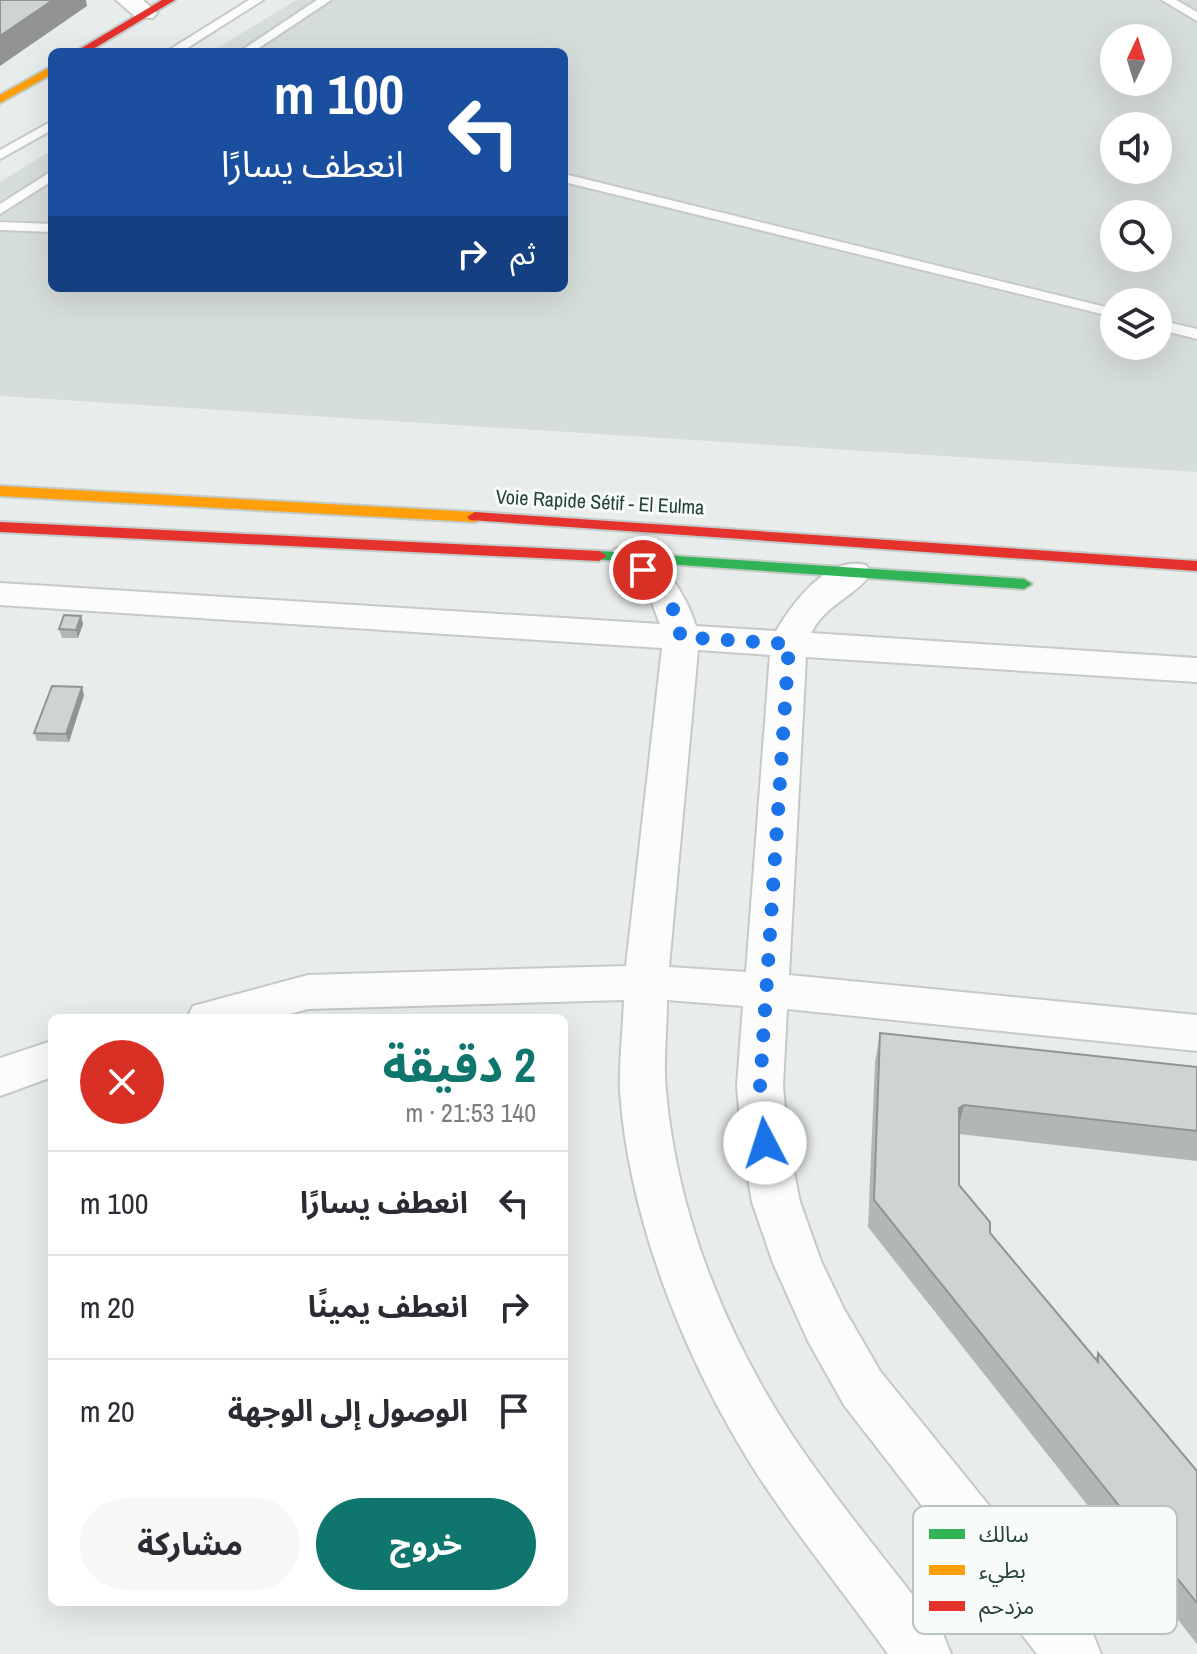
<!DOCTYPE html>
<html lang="ar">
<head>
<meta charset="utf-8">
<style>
  :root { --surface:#fff; --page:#f7f7f7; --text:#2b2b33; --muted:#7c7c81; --line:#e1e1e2; --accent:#0f766e }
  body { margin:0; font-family:"Archivo Narrow","Noto Sans Arabic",sans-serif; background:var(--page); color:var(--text); direction:rtl; height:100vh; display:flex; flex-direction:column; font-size:30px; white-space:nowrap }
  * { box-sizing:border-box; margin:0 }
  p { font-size:26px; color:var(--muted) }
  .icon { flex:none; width:44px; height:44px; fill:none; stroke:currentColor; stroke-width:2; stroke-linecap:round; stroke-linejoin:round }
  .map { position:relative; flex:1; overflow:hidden; direction:ltr }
  .details { position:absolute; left:48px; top:1014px; width:520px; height:592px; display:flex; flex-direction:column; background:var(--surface); border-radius:12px; box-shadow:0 8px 32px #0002; direction:rtl }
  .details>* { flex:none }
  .guide { position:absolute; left:48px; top:48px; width:520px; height:244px; border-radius:12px; box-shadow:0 8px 32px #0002; direction:rtl; background:#1a4fa0; color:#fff; overflow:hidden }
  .needle { width:52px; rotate:4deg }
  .fabs { position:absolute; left:1100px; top:24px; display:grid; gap:16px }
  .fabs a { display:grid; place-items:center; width:72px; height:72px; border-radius:50%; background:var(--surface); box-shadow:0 8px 32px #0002; font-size:40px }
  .pin { position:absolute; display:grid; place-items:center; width:68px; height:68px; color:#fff; margin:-34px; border:4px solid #fff; border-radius:50%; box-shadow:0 2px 8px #0007 }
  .me { position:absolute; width:88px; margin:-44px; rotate:355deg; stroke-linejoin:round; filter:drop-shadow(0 0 6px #0008) }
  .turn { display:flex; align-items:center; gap:28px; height:168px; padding:0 32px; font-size:36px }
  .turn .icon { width:104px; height:104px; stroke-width:2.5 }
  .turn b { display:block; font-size:56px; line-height:68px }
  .then { display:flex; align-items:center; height:76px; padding:0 32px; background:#0003; gap:16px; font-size:30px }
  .round { display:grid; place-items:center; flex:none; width:84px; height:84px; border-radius:42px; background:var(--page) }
  .headline { display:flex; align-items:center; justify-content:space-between; height:136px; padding:0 32px }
  h1 { font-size:48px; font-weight:700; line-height:60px; color:var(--accent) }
  .primary-button { display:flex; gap:16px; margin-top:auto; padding:16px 32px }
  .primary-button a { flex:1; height:92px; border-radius:48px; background:var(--accent); color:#fff; font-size:32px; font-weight:700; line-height:92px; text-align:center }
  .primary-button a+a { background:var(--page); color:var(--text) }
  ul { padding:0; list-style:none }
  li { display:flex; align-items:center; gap:24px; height:104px; padding:0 32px; border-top:2px solid var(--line) }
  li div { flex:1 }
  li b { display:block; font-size:30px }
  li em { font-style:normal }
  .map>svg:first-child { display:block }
</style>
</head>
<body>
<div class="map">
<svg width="1197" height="1654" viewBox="0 0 1197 1654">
  <rect width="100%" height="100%" fill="#e8edeb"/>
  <path fill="#d6dedb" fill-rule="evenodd" d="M 296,0 L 1197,0 L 1197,472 L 0,396 L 0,182 L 52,150 L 52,288 L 564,288 L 564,52 L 211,52 ZM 1114,38 L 1158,38 L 1158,82 L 1114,82 ZM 1114,126 L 1158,126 L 1158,170 L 1114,170 ZM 1114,214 L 1158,214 L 1158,258 L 1114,258 ZM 1114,302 L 1158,302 L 1158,346 L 1114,346 Z"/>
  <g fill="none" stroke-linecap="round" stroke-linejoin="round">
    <g stroke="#c5cac8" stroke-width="4">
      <g id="lane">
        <polygon points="249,0 263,0 181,52 166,52"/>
        <polygon points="317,0 331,0 253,52 239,52"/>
        <polygon points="1162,0 1176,0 1197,12 1197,21"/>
        <polygon points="52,121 52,130 0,159 0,150"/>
        <polygon points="52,171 52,181 0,214 0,204"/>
        <polygon points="564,174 1114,309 1114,317 564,182"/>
        <polygon points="0,222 52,224 52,232 0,230"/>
        <polygon points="1158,320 1197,329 1197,339 1158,329"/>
      </g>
    </g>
    <g stroke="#c5cac8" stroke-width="4">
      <g id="street">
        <polygon points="116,0 143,0 157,13 153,18 137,18"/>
        <path d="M 627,546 C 662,555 686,594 696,626 L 776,631 C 793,602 828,555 866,565 L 871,573 C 856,597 827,602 811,633 L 1197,658 L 1197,682 L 806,657 L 789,975 L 1197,1015 L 1197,1051 L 787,1009 L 783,1086 L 788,1143 L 800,1202 L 821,1261 L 844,1309 L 880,1371 L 1093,1634 L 1101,1654 L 1037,1654 L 844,1405 L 808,1341 L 773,1263 L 752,1202 L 742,1143 L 737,1086 L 743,1006 L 667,1000 C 667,1030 663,1062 666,1091 C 677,1216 727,1338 796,1441 C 841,1507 894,1570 943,1634 L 951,1654 L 888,1654 C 846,1595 799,1538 759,1477 C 688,1367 629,1223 620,1091 C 619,1061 623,1030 624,1000 L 308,1009 L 275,1018 L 187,1018 L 193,1006 L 308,975 L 626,966 L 662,648 L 0,605 L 0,583 L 660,624 L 650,598 L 610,557 L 615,549 ZM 698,650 L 770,655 L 746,972 L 669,967 Z"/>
        <polygon points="52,1041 52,1077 0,1096 0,1058"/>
      </g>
    </g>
    <g stroke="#c3cbc8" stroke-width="4">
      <polygon id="fast" points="599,551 1024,579 1032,584 1024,589 594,559 591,556 594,553"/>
    </g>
    <g stroke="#c3cbc8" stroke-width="4">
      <g id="slow">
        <polygon points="52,66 52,74 0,103 0,95"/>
        <polygon points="0,486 475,512 483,517 475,522 0,496"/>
      </g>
    </g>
    <g stroke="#c3cbc8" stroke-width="4">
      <g id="jam">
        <polygon points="162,0 175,0 88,52 75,52"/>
        <polygon points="475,512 1197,561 1197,571 470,520 467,517"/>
        <polygon points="0,522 599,551 607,556 599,561 0,532"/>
      </g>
    </g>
    <use href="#lane" fill="#fcfcfc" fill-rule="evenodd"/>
    <use href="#street" fill="#fcfcfc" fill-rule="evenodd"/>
    <use href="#fast" fill="#30b455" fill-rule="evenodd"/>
    <use href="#slow" fill="#ff9f0a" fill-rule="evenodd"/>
    <use href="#jam" fill="#e5322d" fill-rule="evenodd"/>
  </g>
  <g fill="#b2b6b5">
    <polygon points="81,616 83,624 78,638 62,638 59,629"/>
    <polygon points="84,695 69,742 37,741 34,733"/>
    <polygon points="880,1033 1197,1067 1197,1161 959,1134 959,1185 990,1233 1095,1359 1098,1353 1197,1471 1197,1644 868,1227 875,1062"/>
  </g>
  <g fill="#919493">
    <polygon points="53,0 86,0 87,6 0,66 0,36"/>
    <polygon points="81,616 83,624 78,638 76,630"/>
    <polygon points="82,687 84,695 69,742 66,734"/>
    <polygon points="964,1105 957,1133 959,1108"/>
  </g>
  <g fill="#cfd4d2" stroke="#919493" stroke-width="2">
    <polygon points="0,0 53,0 0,36"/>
    <polygon points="64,615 81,616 76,630 59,629"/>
    <polygon points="52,686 82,687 66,734 34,733"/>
    <polygon points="880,1033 1197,1067 1197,1131 964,1105 959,1108 959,1185 990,1222 990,1233 1098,1362 1098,1353 1197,1471 1197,1603 874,1200"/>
  </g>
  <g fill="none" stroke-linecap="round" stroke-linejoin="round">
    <polyline stroke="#1a73e8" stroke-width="14" stroke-dasharray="0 25.2" points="643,570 670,599 681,637 789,644 760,1086 765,1143"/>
  </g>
  <g text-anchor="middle" stroke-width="6" stroke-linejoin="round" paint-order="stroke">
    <g font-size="20" fill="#24423a" stroke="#f7fbf9">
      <text transform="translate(600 502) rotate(3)" y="7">Voie Rapide Sétif - El Eulma</text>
    </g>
  </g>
  <rect x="913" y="1506" width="264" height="128" rx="12" fill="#f7fbf9" stroke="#b8c4c0" stroke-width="2"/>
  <rect x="929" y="1529" width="36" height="10" fill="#30b455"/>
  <rect x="929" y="1565" width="36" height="10" fill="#ff9f0a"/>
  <rect x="929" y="1601" width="36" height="10" fill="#e5322d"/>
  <g font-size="22" fill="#24423a">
    <text x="979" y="1542">سالك</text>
    <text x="979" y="1578">بطيء</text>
    <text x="979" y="1614">مزدحم</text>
  </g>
</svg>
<div class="fabs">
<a><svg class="needle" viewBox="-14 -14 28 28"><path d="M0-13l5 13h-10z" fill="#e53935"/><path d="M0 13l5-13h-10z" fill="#7c7c81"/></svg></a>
<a><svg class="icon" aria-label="sound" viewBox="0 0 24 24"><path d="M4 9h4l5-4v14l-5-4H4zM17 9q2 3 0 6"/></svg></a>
<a><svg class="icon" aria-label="search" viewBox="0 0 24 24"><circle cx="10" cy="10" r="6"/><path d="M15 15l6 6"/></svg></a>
<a><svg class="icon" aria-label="layers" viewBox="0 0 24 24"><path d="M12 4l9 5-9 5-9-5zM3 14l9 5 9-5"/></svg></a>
</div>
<div class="pin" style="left:643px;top:570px;background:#d93025"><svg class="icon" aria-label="arrive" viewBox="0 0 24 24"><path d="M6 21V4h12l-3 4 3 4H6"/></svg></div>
<svg class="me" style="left:765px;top:1143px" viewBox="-20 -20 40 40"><circle r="19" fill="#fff"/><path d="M0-13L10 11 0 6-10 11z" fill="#1a73e8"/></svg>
<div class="guide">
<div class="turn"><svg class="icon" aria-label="left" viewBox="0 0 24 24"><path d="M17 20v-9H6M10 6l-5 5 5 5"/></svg><div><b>100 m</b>انعطف يسارًا</div></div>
<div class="then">ثم<svg class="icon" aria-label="right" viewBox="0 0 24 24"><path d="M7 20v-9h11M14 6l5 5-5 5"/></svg></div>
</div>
<section class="details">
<div class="headline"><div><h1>2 دقيقة</h1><p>140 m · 21:53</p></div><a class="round" style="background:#d93025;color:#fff"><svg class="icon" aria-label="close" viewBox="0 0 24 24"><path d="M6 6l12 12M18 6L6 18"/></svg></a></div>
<ul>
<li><svg class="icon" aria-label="left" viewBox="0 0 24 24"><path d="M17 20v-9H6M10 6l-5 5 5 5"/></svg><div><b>انعطف يسارًا</b></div><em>100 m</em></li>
<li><svg class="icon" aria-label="right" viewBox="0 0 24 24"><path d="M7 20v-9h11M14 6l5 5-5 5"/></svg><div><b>انعطف يمينًا</b></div><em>20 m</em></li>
<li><svg class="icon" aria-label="arrive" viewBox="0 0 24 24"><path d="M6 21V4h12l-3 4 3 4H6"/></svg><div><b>الوصول إلى الوجهة</b></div><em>20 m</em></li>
</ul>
<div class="primary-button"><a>خروج</a><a>مشاركة</a></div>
</section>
</div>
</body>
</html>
